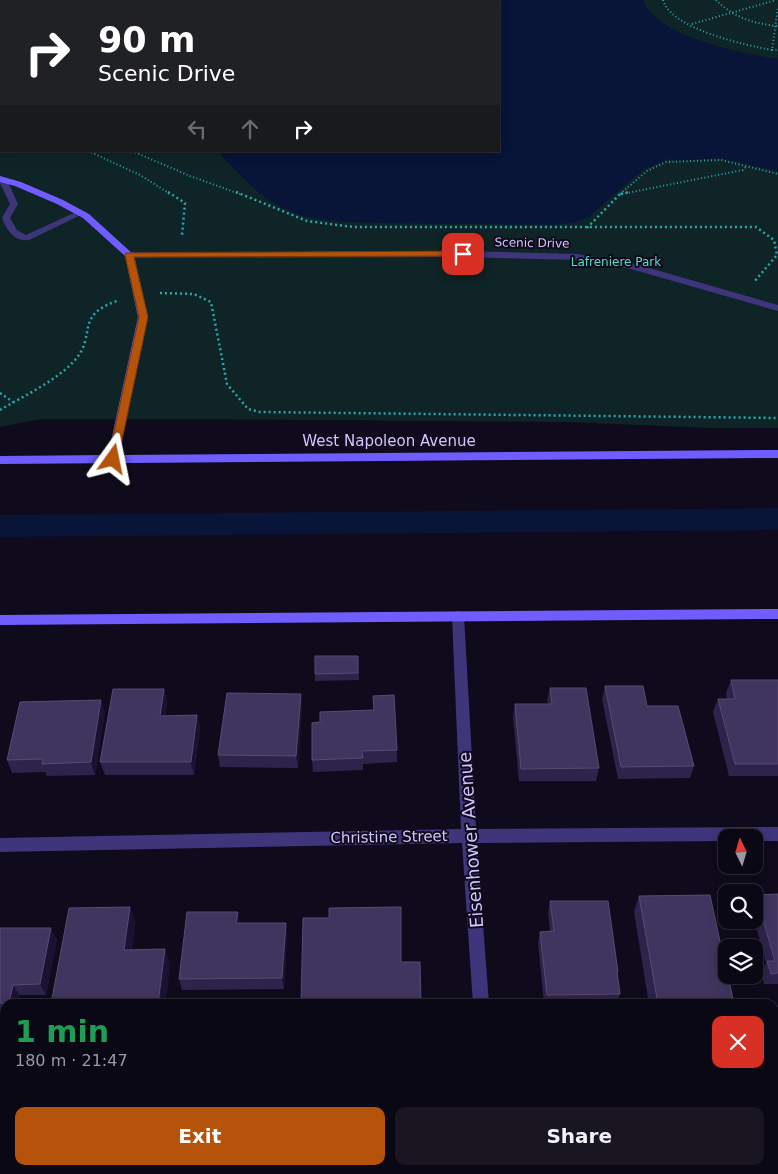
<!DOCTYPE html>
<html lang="en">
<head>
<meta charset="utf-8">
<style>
  :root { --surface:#0b0815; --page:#191622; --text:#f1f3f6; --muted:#9a9aa0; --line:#2b2934; --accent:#b45309 }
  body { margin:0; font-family:"DejaVu Sans",sans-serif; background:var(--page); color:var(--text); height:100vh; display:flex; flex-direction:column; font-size:19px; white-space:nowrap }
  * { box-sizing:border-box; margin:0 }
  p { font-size:16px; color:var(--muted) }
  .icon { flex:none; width:28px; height:28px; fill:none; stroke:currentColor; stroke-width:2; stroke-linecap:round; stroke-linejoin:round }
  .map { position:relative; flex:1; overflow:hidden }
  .drawer { position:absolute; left:0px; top:999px; width:779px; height:176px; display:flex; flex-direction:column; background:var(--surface); border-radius:15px 15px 0 0; box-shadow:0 2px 12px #0003,0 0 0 1px var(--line) }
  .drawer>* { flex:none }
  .banner { position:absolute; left:0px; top:0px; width:500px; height:152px; box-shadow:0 2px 12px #0003,0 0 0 1px var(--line); background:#202124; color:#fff; overflow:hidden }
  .needle { width:32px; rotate:355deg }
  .buttons { position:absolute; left:718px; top:829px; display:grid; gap:10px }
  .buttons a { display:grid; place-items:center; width:45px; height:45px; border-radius:10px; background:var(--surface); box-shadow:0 2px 12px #0003,0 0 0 1px var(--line); font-size:25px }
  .pin { position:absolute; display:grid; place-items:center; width:42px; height:42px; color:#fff; margin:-21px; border-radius:10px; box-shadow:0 2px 8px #0006 }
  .me { position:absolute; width:55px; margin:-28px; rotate:12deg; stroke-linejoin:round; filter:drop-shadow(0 0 4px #0008) }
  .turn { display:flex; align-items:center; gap:18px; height:105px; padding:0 15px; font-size:22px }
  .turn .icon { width:65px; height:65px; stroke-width:2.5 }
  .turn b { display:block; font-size:35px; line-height:42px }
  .lanes { display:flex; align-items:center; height:48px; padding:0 15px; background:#0003; justify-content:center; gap:25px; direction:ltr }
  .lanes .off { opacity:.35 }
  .round { display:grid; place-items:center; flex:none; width:52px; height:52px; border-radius:10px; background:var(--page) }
  .summary { display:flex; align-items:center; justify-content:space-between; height:85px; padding:0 15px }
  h1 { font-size:30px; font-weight:600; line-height:38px; color:#1e9e55 }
  .primary-button { display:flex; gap:10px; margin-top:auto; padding:10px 15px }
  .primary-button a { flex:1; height:58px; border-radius:10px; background:var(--accent); color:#fff; font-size:20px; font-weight:600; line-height:58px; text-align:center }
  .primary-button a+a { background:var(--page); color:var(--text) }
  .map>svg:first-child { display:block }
</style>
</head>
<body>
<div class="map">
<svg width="778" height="1174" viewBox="0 0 778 1174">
  <rect width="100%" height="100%" fill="#0f0b1c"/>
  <path fill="#0e2426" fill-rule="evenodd" d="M 0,0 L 778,0 L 778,428 L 712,428 L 565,422 L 178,419 L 41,419 L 0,427 ZM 1,1 L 499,1 L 499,151 L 1,151 Z"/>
  <path fill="#081438" d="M 100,0 L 643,0 C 656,37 744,54 778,59 L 778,171 L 719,158 L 677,161 L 668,159 L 643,170 L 587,218 L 575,222 L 552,225 C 497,224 443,224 388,223 C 355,222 318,224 287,210 C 260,198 237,173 218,151 L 499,151 L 499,1 L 96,1 Z"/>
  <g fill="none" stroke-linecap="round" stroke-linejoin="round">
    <polygon fill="#081438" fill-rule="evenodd" points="778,508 778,530 0,537 0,515"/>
    <g stroke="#2ba8ad" stroke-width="2" stroke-dasharray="1 2.5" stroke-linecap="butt">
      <path d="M 663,0 C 671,29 745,45 772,50 L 778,7"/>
      <path d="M 716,0 C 733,17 754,24 778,26"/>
      <polyline points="89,1 92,0"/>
      <polyline points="692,24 776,0"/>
      <polyline points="772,50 778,50"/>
      <polyline points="0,77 1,79"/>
      <polyline points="88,151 140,175 170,194"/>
      <polyline points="132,151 190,176 240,194"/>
      <polyline points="620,194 647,171 666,162 721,160 778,174"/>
      <polyline points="622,194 743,170 747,166"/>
    </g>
    <g stroke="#2ba8ad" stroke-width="2.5" stroke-dasharray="2 3" stroke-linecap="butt">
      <polyline points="168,192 185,203 182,235"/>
      <polyline points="236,192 307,221 353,227 756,227 774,240 777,255 754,282"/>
      <polyline points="621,194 629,192"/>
      <polyline points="587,228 622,192"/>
      <polyline points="160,293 194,294 211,302 227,384 248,409 260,412 778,418"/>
      <polyline points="0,393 13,402"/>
      <path d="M 0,410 C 25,395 55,382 75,360 C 97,335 74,316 117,301"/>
    </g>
    <path fill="#3f357b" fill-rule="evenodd" d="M 0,178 L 6,178 L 18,204 L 10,218 L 17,230 L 26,235 L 78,211 L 85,213 L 29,240 C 14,242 7,230 2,218 L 10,204 L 0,183 Z"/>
    <g fill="#3f357b" fill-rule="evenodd">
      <polygon points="463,251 577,254 632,263 778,305 778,311 631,269 577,260 463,257 129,258 124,255 129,252"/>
      <polygon points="458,611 463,613 464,616 476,829 778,827 778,841 754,841 754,838 726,838 726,841 477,843 489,1004 473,1004 462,843 0,852 0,838 461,829 452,616 453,613"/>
      <polygon points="484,1170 502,1170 503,1174 485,1174"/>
    </g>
    <g fill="#715cff" fill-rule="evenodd">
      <polygon points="0,176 21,182 63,200 89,214 134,255 148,317 119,455 778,450 778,458 0,464 0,456 108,455 138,317 125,256 83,218 57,204 15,186 0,182"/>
      <polygon points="778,609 778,619 0,625 0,615"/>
    </g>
  </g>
  <g fill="#2e234b">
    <polygon points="358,656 359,680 315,681 315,674"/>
    <polygon points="731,680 778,680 778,776 729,776 713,712 718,699 727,699 726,693"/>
    <polygon points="605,686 647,706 694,766 690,778 618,779 602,699"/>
    <polygon points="550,688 599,768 596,781 519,781 513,717 515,704 548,704 547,701"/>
    <polygon points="164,689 167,702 165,716 197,715 200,728 194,775 105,775 100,762"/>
    <polygon points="302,707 298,768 220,767 218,755"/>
    <polygon points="105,712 95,775 47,776 45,772 12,773 7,760"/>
    <polygon points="312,723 397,750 397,762 363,764 363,770 313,772 312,760"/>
    <polygon points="778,894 778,984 764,984 761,972 766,963 754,919 754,900 756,895"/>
    <polygon points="639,896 734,1004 649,1004 634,912"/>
    <polygon points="550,901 618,972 617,976 620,994 616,1004 544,1004 538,943 540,932 550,931 548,912"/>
    <polygon points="240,923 287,934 284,989 182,990 179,979"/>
    <polygon points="0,927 0,928 57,939 46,995 19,995 18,1004 5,1004 5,1013 0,1013"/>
    <polygon points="401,962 420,962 421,1004 301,1004"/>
    <polygon points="774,1075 778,1075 778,1156 774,1137"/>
    <polygon points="550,1170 664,1170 665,1174 550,1174"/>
    <polygon points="670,1170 774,1170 777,1174 671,1174"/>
  </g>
  <g fill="#1a1230">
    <polygon points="164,689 167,702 163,729 160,716"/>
    <polygon points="301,694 302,707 298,768 296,756"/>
    <polygon points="101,700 105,712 95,775 91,762"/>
    <polygon points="197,715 200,728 194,775 191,762"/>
    <polygon points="130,907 136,923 130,966 124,950"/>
    <polygon points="238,912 240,923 236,923"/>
    <polygon points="286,923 287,934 284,989 282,978"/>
    <polygon points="51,928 57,939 46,995 40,984"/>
    <polygon points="165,949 170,964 166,1004 158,1004"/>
    <polygon points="13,985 19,995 18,1004 10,1004 9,1003"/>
    <polygon points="137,1170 145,1170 144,1174 136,1174"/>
    <rect x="276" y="1170" width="3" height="4"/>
  </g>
  <g fill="#40355e" stroke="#574b77">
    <polygon points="315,656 358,656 358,673 315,674"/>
    <polygon points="731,680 778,680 778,764 735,764 718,699 735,699"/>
    <polygon points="605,686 643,686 647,706 678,706 694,766 621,767"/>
    <polygon points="550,688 586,688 599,768 521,769 515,704 552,704"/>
    <polygon points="113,689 164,689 160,716 197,715 191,762 100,762"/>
    <polygon points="227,693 301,694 296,756 218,755"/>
    <polygon points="394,695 397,750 362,751 363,758 312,760 312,723 320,722 320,712 374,710 373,696"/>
    <polygon points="101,700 91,762 42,764 43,759 7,760 20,702"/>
    <polygon points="778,894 778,973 771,974 767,961 775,961 756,895"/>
    <polygon points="710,895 726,969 726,975 728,975 734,1004 658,1004 639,896"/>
    <polygon points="550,901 608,901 618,972 617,972 620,994 547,995 540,932 554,931"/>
    <polygon points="130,907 124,950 165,949 158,1004 51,1004 69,908"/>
    <polygon points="401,907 401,962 420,962 421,1002 343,1003 344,1004 301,1004 303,918 329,918 329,908"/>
    <polygon points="187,912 238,912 236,923 286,923 282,978 179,979"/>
    <polygon points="0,928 51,928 40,984 13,985 9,1003 0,1003"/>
    <polygon points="774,1075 778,1075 778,1099 774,1081"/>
    <polygon points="774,1159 777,1174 681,1174 680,1170 774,1170"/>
    <polygon points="54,1170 137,1170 136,1174 24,1174 25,1172 54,1171"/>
    <rect x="160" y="1170" width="116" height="4"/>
    <rect x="324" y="1170" width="64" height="4"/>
    <polygon points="556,1170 664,1170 665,1174 556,1174"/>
  </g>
  <polygon fill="#b45309" stroke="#753606" points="463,251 466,252 466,256 134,257 148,317 118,459 113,462 108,459 139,317 125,255 126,253"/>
  <g text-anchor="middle" stroke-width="4" stroke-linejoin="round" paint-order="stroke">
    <g font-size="12" fill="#d2c5ff" stroke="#0f0b1c">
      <text transform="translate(532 243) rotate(1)" y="4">Scenic Drive</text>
    </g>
    <g font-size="12" fill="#52dec9" stroke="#0f0b1c">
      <text x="616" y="266">Lafreniere Park</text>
    </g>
    <g font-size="15" fill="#d2c5ff" stroke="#0f0b1c">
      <text x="389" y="446">West Napoleon Avenue</text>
      <text transform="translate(389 837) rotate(-1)" y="5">Christine Street</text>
    </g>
    <g font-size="18" fill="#d2c5ff" stroke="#0f0b1c">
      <text transform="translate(471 840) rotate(-94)" y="6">Eisenhower Avenue</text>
    </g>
  </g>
</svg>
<div class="buttons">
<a><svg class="needle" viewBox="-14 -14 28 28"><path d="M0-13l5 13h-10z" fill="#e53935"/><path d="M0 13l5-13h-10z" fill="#9a9aa0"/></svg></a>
<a><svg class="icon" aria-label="search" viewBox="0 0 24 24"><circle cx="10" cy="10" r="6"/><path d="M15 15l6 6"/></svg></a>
<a><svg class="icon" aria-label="layers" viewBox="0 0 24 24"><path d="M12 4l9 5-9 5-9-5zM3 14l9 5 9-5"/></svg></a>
</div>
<div class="pin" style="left:463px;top:254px;background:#d93025"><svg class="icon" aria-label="arrive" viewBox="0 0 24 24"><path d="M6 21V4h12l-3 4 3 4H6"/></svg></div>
<svg class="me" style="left:113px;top:459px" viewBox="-20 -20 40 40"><path d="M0-17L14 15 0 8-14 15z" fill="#b45309" stroke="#fff" stroke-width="4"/></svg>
<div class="banner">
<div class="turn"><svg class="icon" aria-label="right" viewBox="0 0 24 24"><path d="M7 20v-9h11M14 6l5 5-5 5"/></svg><div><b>90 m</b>Scenic Drive</div></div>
<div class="lanes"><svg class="icon off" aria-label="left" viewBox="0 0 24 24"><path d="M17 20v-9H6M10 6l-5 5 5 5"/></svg><svg class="icon off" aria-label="ahead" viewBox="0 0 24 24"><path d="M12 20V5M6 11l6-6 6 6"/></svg><svg class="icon" aria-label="right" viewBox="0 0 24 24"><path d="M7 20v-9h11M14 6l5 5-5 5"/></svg></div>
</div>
<section class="drawer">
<div class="summary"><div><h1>1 min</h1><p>180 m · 21:47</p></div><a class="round" style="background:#d93025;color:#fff"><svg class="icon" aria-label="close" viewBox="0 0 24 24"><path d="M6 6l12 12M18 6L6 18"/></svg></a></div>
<div class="primary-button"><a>Exit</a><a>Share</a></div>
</section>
</div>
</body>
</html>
